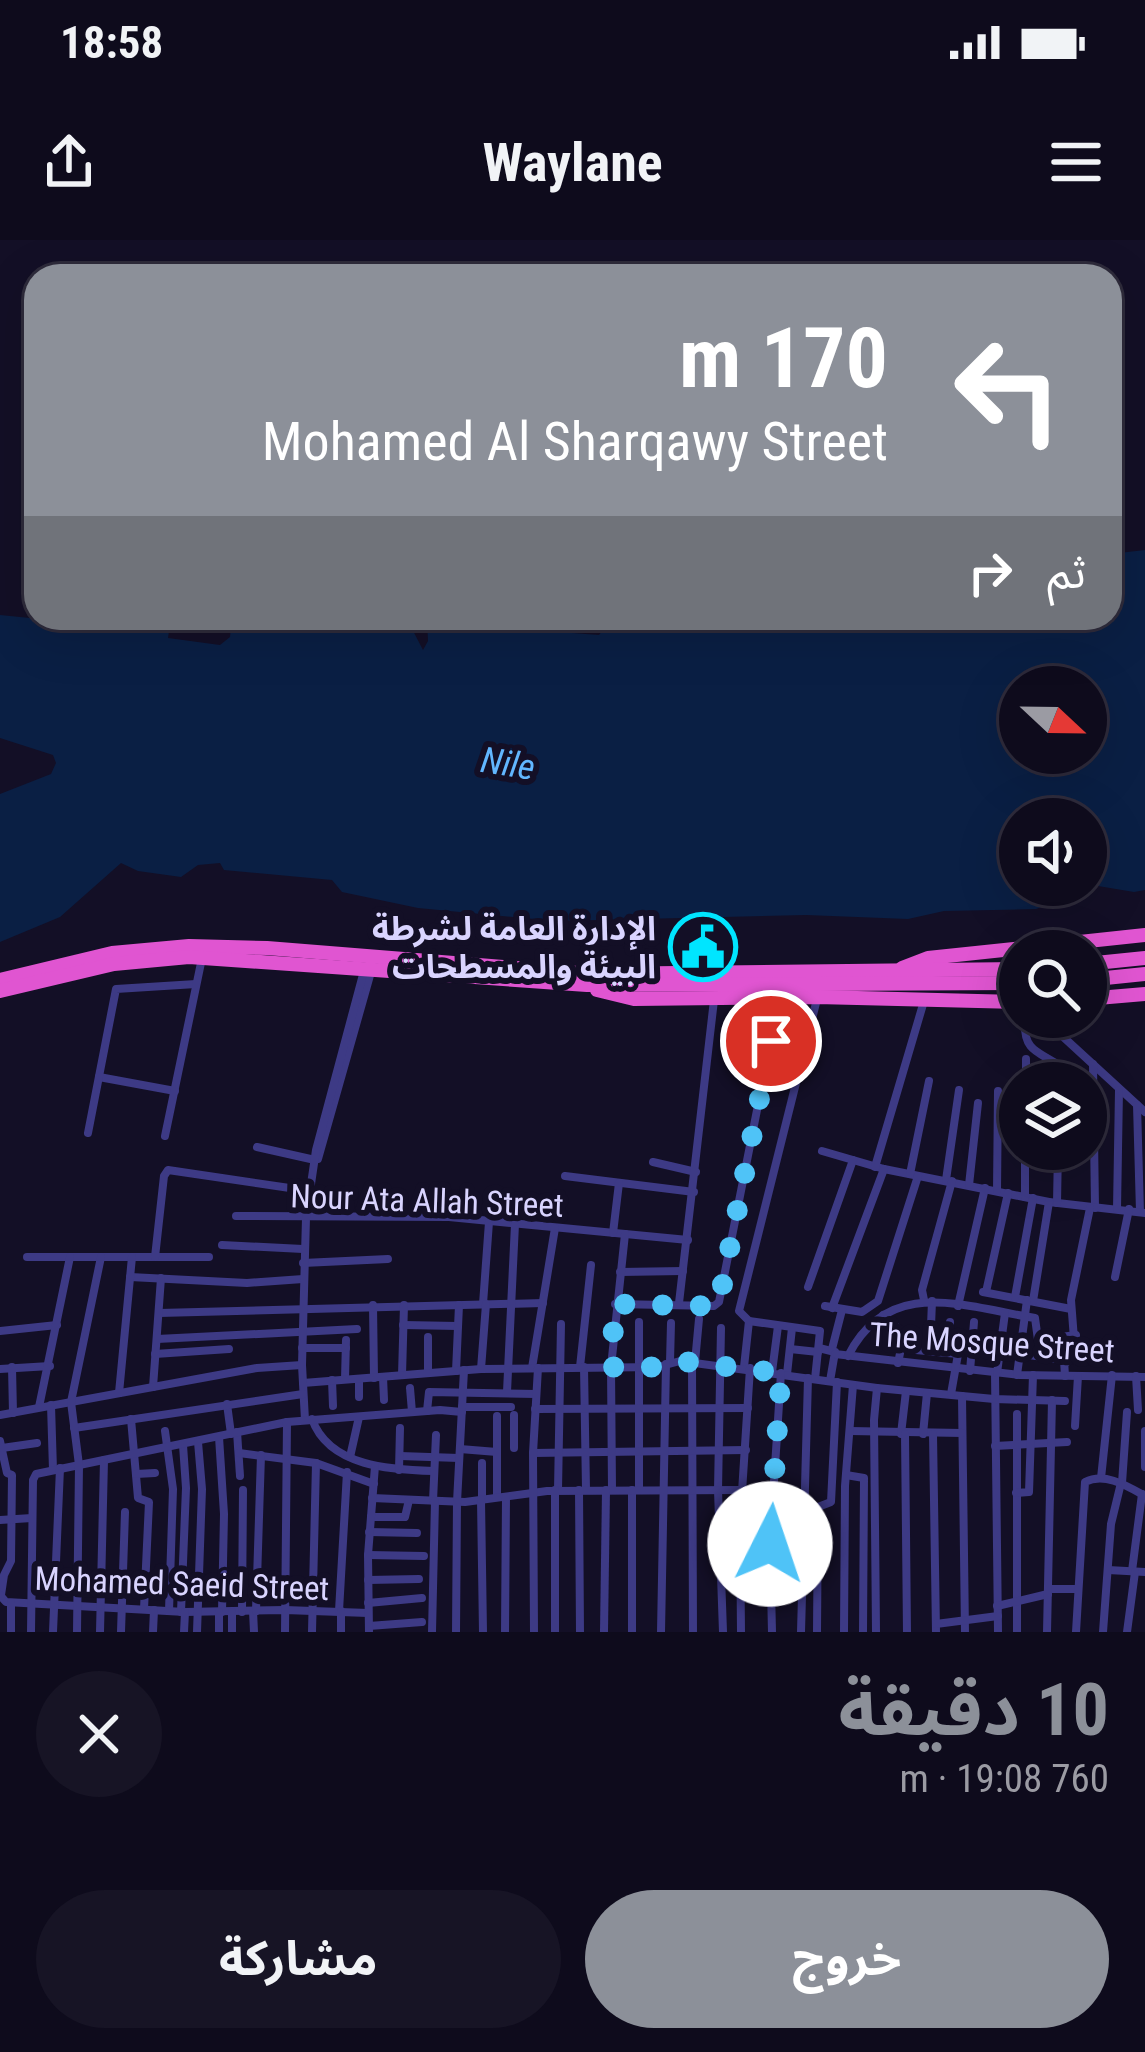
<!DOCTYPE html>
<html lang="ar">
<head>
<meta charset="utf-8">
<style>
  :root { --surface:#0e0b1c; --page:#171425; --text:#f1f3f6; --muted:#9b9ba3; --line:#2e2b3b; --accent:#8c9099 }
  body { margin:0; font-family:"Roboto Condensed","Noto Sans Arabic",sans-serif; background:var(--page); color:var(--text); direction:rtl; height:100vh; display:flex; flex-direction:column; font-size:45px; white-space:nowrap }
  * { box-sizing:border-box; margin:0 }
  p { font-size:39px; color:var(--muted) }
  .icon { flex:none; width:66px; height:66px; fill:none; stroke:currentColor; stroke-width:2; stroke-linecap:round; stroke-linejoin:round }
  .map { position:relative; height:1392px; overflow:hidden; direction:ltr }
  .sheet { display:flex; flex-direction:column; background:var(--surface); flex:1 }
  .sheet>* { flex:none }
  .banner { position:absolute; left:24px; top:24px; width:1098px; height:366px; border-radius:36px; box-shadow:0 12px 48px #0002,0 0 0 3px var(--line); direction:rtl; background:#8c9099; color:#fff; overflow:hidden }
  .needle { width:78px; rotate:112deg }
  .tools { position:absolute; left:999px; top:426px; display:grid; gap:24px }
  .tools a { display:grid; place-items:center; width:108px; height:108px; border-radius:50%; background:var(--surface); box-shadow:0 12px 48px #0002,0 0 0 3px var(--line); font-size:60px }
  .pin { position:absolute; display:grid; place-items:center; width:102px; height:102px; color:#fff; margin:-51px; border:6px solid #fff; border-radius:50%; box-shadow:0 3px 12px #0007 }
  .me { position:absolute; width:132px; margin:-66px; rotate:4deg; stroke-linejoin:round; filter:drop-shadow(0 0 9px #0008) }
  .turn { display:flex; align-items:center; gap:42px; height:252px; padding:0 36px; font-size:54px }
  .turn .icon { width:156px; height:156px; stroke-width:2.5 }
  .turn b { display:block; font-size:84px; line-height:102px }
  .then { display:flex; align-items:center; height:114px; padding:0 36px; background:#0003; gap:24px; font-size:45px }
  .round { display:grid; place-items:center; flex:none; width:126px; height:126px; border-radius:63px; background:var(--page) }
  .summary { display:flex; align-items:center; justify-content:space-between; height:204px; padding:0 36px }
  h1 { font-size:72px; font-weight:700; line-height:90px; color:var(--accent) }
  .primary-button { display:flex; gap:24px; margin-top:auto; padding:24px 36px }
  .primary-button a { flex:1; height:138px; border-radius:72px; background:var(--accent); color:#fff; font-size:48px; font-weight:700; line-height:138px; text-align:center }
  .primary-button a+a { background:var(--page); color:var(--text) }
  .status { display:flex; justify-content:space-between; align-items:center; height:84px; padding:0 60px; background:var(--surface); direction:ltr }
  .status svg { height:33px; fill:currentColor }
  header { display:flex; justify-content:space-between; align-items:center; height:156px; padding:0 36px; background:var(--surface); font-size:54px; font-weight:700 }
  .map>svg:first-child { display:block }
</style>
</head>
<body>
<div class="status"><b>18:58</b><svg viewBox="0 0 49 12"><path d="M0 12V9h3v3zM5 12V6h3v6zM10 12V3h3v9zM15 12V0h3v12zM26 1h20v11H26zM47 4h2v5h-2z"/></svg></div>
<header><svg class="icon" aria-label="menu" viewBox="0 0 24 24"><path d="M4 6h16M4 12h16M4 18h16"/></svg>Waylane<svg class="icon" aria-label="share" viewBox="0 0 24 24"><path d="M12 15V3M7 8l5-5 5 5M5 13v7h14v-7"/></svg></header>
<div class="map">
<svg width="1145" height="1392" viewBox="0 0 1145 1392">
  <rect width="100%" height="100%" fill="#130f26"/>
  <path fill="#0a1f44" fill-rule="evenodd" d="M 1145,310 L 1145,650 L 1134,652 L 1098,646 L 1036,669 L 944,671 L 908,679 L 806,675 L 556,681 L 418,668 L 342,652 L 332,640 L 224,630 L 220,623 L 198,625 L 181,637 L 138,631 L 121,623 L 60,677 L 0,702 L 0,554 L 51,534 L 56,523 L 53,515 L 0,498 L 0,375 L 30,378 L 30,332 L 34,326 L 36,378 L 171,378 L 168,398 L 220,405 L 230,397 L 232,378 L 380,378 L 410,385 L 423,410 L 428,401 L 427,378 L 470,378 L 519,389 L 599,395 L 603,390 L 601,378 L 1110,378 L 1110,314 ZM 1020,447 L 1086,447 L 1086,513 L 1020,513 ZM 1020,579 L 1086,579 L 1086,645 L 1020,645 Z"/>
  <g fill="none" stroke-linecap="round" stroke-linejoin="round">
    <g stroke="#3d3a85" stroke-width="8">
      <polyline points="1048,783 1145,872"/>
      <path d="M 1025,784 C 1024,811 1039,812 1057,824 L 1058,843"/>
      <polyline points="1093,824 1095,968"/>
      <polyline points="99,837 175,851"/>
      <polyline points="1026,843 1026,819"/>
      <polyline points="1137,865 1140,972"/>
      <polyline points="88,893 116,749 196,744"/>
      <polyline points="165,896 202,718"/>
      <polyline points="257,907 315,920"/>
      <polyline points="822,911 884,929 1049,962 1145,973"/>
      <polyline points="318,919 371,732"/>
      <polyline points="653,922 696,932"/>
      <polyline points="875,927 924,761"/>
      <polyline points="910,934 929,841"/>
      <polyline points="565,936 694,952"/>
      <polyline points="946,940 959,850"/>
      <polyline points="969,945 978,863"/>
      <polyline points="997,951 998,851"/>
      <polyline points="1025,957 1025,909"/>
      <polyline points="1057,963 1058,909"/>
      <polyline points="1117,969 1119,850"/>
      <polyline points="236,976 449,977 688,1000"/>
      <polyline points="613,993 619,943"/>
      <polyline points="222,1005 303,1009"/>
      <polyline points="27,1017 209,1017"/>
      <polyline points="155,1017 164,936 168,930 310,951"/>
      <polyline points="303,1023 388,1019"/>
      <polyline points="620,1032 683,1031"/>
      <polyline points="130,1037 247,1043 303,1039"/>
      <polyline points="1115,1037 1129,969"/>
      <polyline points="808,1047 853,920"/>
      <polyline points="983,1052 1071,1069"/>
      <polyline points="986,1052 1008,953"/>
      <polyline points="1015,1057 1033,958"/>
      <polyline points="924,1060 922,1050 952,941"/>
      <polyline points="1033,1061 1049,962"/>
      <polyline points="679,1063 714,760"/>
      <polyline points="483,1064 489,982"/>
      <polyline points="615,1064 714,1066 719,1062 779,759"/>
      <polyline points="373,1065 374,1138"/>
      <polyline points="825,1066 862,1072 878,1061 918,936"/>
      <polyline points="958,1066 985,948"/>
      <polyline points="832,1068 884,929"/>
      <polyline points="159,1073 543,1063"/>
      <polyline points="883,1075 904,1094 898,1123"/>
      <polyline points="639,1082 639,1250"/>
      <polyline points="950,1082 950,1095 960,1097 961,1104 1001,1105"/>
      <polyline points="403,1085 458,1086"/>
      <polyline points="721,1088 718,1250 723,1392"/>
      <polyline points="0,1091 57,1085"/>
      <polyline points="903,1092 917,1095 916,1110 958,1114"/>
      <polyline points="157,1099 357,1089"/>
      <polyline points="878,1102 902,1107"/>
      <polyline points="302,1108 346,1108"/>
      <polyline points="819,1108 835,1112 830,1141"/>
      <polyline points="790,1109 818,1112"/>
      <polyline points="832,1109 842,1070"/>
      <polyline points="930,1111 932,1061"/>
      <polyline points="1000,1111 1064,1120 1065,1136"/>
      <polyline points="155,1114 229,1109"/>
      <polyline points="835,1114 1020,1135 1145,1137"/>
      <path d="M 848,1116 C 889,1035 965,1067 1035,1078 L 1038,1100 L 1076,1095"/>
      <polyline points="670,1122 671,1083"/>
      <polyline points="692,1122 693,1392"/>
      <polyline points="695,1122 699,1079"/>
      <polyline points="1067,1122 1075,1112 1071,1060 1090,968"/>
      <polyline points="12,1127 13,1173"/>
      <polyline points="580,1127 591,1025"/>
      <polyline points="584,1127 586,1250"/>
      <polyline points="744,1127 749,1081"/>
      <polyline points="532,1128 555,988"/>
      <polyline points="0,1129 50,1126"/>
      <polyline points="481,1129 486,1064"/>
      <polyline points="456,1131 459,1065"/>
      <polyline points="970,1131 974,1082"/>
      <polyline points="772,1132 778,1086"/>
      <polyline points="428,1133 428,1097"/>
      <polyline points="995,1133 998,1392"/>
      <polyline points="997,1133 1005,1073"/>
      <polyline points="787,1134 792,1088"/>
      <polyline points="402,1135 404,1065"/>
      <polyline points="1017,1135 1027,1060"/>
      <polyline points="1136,1136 1138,1170"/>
      <polyline points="383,1137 384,1160"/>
      <polyline points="345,1139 346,1100"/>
      <polyline points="359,1139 359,1157"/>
      <polyline points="815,1139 820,1091 749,1081 739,1071 817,759"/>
      <polyline points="332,1140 333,1166"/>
      <polyline points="303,1143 481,1129 658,1127 680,1121 877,1148 994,1159 1065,1161"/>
      <polyline points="153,1147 161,1038"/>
      <polyline points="410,1148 412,1172"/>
      <polyline points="507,1152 515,984"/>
      <polyline points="119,1153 132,1017"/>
      <polyline points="951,1154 960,1103"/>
      <polyline points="962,1156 965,1392"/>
      <polyline points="227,1164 231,1194"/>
      <polyline points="51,1165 53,1230"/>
      <polyline points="39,1167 70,1017"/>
      <polyline points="462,1167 511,1167"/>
      <polyline points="535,1169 748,1168"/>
      <polyline points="427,1171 429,1152 536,1154"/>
      <polyline points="1017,1174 1017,1392"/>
      <polyline points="0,1175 257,1128 302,1125"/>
      <polyline points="131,1179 138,1258 149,1262 144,1369"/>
      <path d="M 312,1179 C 329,1227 392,1230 434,1231"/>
      <polyline points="305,1180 302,1125 306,978 316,910 365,727"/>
      <polyline points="1075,1186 1078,1136"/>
      <polyline points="74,1188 303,1154"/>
      <polyline points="165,1191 173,1249 169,1371"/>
      <polyline points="850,1191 962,1193"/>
      <polyline points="1145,1191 1145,1227"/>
      <polyline points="237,1192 240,1236"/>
      <polyline points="901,1194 906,1151"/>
      <polyline points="905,1194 907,1392"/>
      <polyline points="923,1194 927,1153"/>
      <polyline points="933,1194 936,1392"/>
      <polyline points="219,1197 224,1274 222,1372"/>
      <polyline points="0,1201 7,1233 12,1235 11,1321 4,1335 1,1355"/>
      <polyline points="995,1206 1067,1202"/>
      <polyline points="2,1208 37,1203"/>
      <polyline points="514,1208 514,1175"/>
      <polyline points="460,1209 497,1212"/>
      <polyline points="239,1213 316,1223 374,1244"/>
      <polyline points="533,1213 746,1210"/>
      <polyline points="400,1216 459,1218"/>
      <polyline points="350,1217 359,1177"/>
      <polyline points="482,1223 482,1259"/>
      <polyline points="399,1230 400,1188"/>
      <polyline points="136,1234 155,1233"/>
      <polyline points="846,1235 864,1238 863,1392"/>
      <polyline points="1101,1238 1112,1135"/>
      <polyline points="1122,1243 1127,1172"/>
      <polyline points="558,1250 561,1084"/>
      <polyline points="579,1250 580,1392"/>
      <polyline points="612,1250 611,1127 625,994"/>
      <polyline points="632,1250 632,1392"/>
      <polyline points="1016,1253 1029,1252 1033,1135"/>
      <polyline points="497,1257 497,1176"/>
      <polyline points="372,1258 465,1262 547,1251 744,1250"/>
      <polyline points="481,1260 483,1392"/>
      <polyline points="433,1261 436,1195"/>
      <polyline points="787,1263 804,1264"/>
      <polyline points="371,1277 405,1277 409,1260"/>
      <polyline points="0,1280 32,1278"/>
      <polyline points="786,1286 803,1287"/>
      <polyline points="369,1292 417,1293"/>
      <polyline points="368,1315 424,1316"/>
      <polyline points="1108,1330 1145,1332"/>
      <polyline points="1132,1331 1142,1254"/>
      <polyline points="368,1340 419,1339"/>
      <polyline points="1048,1349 1078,1349"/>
      <polyline points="0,1355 6,1362 185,1372 285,1370 368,1373"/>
      <polyline points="368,1363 422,1358"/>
      <polyline points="997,1366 1048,1354"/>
      <polyline points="253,1371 254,1392"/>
      <polyline points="256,1371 261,1215"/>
      <polyline points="339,1371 347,1232"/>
      <polyline points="341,1371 341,1392"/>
      <polyline points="181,1372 186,1248 183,1205"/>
      <polyline points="219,1372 219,1392"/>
      <polyline points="232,1372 232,1392"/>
      <polyline points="242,1372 243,1250"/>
      <polyline points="936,1384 998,1376"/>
      <polyline points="369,1386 422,1382"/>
      <polyline points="11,1392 11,1363"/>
      <polyline points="31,1392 33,1240 36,1234 287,1182 440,1170 462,1172"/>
      <polyline points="53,1392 60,1228"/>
      <polyline points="77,1392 79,1225 71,1162 101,1017"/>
      <polyline points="100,1392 104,1220"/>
      <polyline points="121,1392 125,1272"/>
      <polyline points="153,1392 154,1370"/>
      <polyline points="184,1392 185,1372"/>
      <polyline points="197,1392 202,1249 198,1202"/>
      <polyline points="285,1392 287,1182"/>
      <polyline points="312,1392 316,1223"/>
      <polyline points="369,1392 368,1315 375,1226"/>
      <polyline points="432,1392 435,1261"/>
      <polyline points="456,1392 457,1262 464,1130"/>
      <polyline points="505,1392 506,1257"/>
      <polyline points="534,1392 533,1213 538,1128"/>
      <polyline points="555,1392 555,1250"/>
      <polyline points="604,1392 606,1250"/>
      <polyline points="661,1392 666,1124"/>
      <polyline points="741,1392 740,1283 750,1128"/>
      <polyline points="772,1392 770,1304 781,1133"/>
      <polyline points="801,1392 808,1138"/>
      <polyline points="817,1392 818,1267 831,1262 837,1142"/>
      <polyline points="844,1392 845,1246 853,1145"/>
      <polyline points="876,1392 874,1180 877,1148"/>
      <polyline points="1047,1392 1052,1160"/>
      <path d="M 1076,1392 L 1085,1242 C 1105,1232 1127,1246 1145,1256"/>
      <polyline points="1103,1392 1111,1284 1121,1243"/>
      <polyline points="1127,1392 1135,1332"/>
    </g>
    <g stroke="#e055d1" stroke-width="14">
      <polyline points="1086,724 1145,718"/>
      <polyline points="902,728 928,718 1145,695"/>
      <polyline points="0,740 112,713 189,706 267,708 592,734 1020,729"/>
      <polyline points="1086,740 1145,734"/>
      <polyline points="597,750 634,759 817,757 1020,762"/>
      <polyline points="0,751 114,724 189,717 587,745 1020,743"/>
      <polyline points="1086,759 1145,754"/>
    </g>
  </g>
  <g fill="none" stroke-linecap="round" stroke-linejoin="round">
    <polyline stroke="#4fc3f7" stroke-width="21" stroke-dasharray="0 37.8" points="770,1304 781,1133 680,1121 658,1127 611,1127 615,1064 714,1066 719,1062 771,801"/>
  </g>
  <defs>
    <g id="civic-ring" transform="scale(3.45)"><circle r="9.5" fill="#130f26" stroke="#00e5ff" stroke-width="1.5"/><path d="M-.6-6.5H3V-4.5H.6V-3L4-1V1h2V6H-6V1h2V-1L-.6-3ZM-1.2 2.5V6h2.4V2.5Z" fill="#00e5ff"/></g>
  </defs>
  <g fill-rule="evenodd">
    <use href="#civic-ring" x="703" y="707"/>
  </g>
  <g text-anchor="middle" stroke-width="12" stroke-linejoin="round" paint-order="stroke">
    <g font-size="33" font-weight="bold" fill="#d9d4ff" stroke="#130f26" text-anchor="end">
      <text x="656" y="700">الإدارة العامة لشرطة<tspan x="656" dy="38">البيئة والمسطحات</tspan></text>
    </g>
    <g font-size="33" fill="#d9d4ff" stroke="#130f26">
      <text transform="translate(427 960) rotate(2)" y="12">Nour Ata Allah Street</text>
      <text transform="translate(992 1102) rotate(4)" y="12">The Mosque Street</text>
      <text transform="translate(182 1343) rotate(2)" y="12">Mohamed Saeid Street</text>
    </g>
    <g font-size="36" font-style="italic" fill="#62b6ff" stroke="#130f26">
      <text transform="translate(508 523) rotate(9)" y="13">Nile</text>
    </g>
  </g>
</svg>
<div class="tools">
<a><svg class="needle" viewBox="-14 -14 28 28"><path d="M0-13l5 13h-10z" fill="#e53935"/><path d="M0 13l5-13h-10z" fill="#9b9ba3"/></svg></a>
<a><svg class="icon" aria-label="sound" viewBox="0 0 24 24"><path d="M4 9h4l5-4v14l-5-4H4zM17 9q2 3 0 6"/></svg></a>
<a><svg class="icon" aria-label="search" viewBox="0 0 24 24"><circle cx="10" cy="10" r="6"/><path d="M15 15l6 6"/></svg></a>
<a><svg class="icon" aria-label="layers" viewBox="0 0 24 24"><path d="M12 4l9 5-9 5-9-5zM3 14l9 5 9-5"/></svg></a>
</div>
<div class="pin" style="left:771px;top:801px;background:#d93025"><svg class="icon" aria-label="arrive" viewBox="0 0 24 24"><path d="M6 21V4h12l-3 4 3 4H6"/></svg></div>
<svg class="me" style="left:770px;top:1304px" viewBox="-20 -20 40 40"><circle r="19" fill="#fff"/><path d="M0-13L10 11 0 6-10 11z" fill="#4fc3f7"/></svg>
<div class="banner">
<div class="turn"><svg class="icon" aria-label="left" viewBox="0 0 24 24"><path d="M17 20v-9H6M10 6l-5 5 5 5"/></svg><div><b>170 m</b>Mohamed Al Sharqawy Street</div></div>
<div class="then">ثم<svg class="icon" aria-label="right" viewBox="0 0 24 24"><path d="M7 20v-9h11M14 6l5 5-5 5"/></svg></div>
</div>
</div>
<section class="sheet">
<div class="summary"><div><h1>10 دقيقة</h1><p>760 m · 19:08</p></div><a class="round"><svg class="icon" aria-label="close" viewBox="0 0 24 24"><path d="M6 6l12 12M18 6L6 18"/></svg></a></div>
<div class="primary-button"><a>خروج</a><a>مشاركة</a></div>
</section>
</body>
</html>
